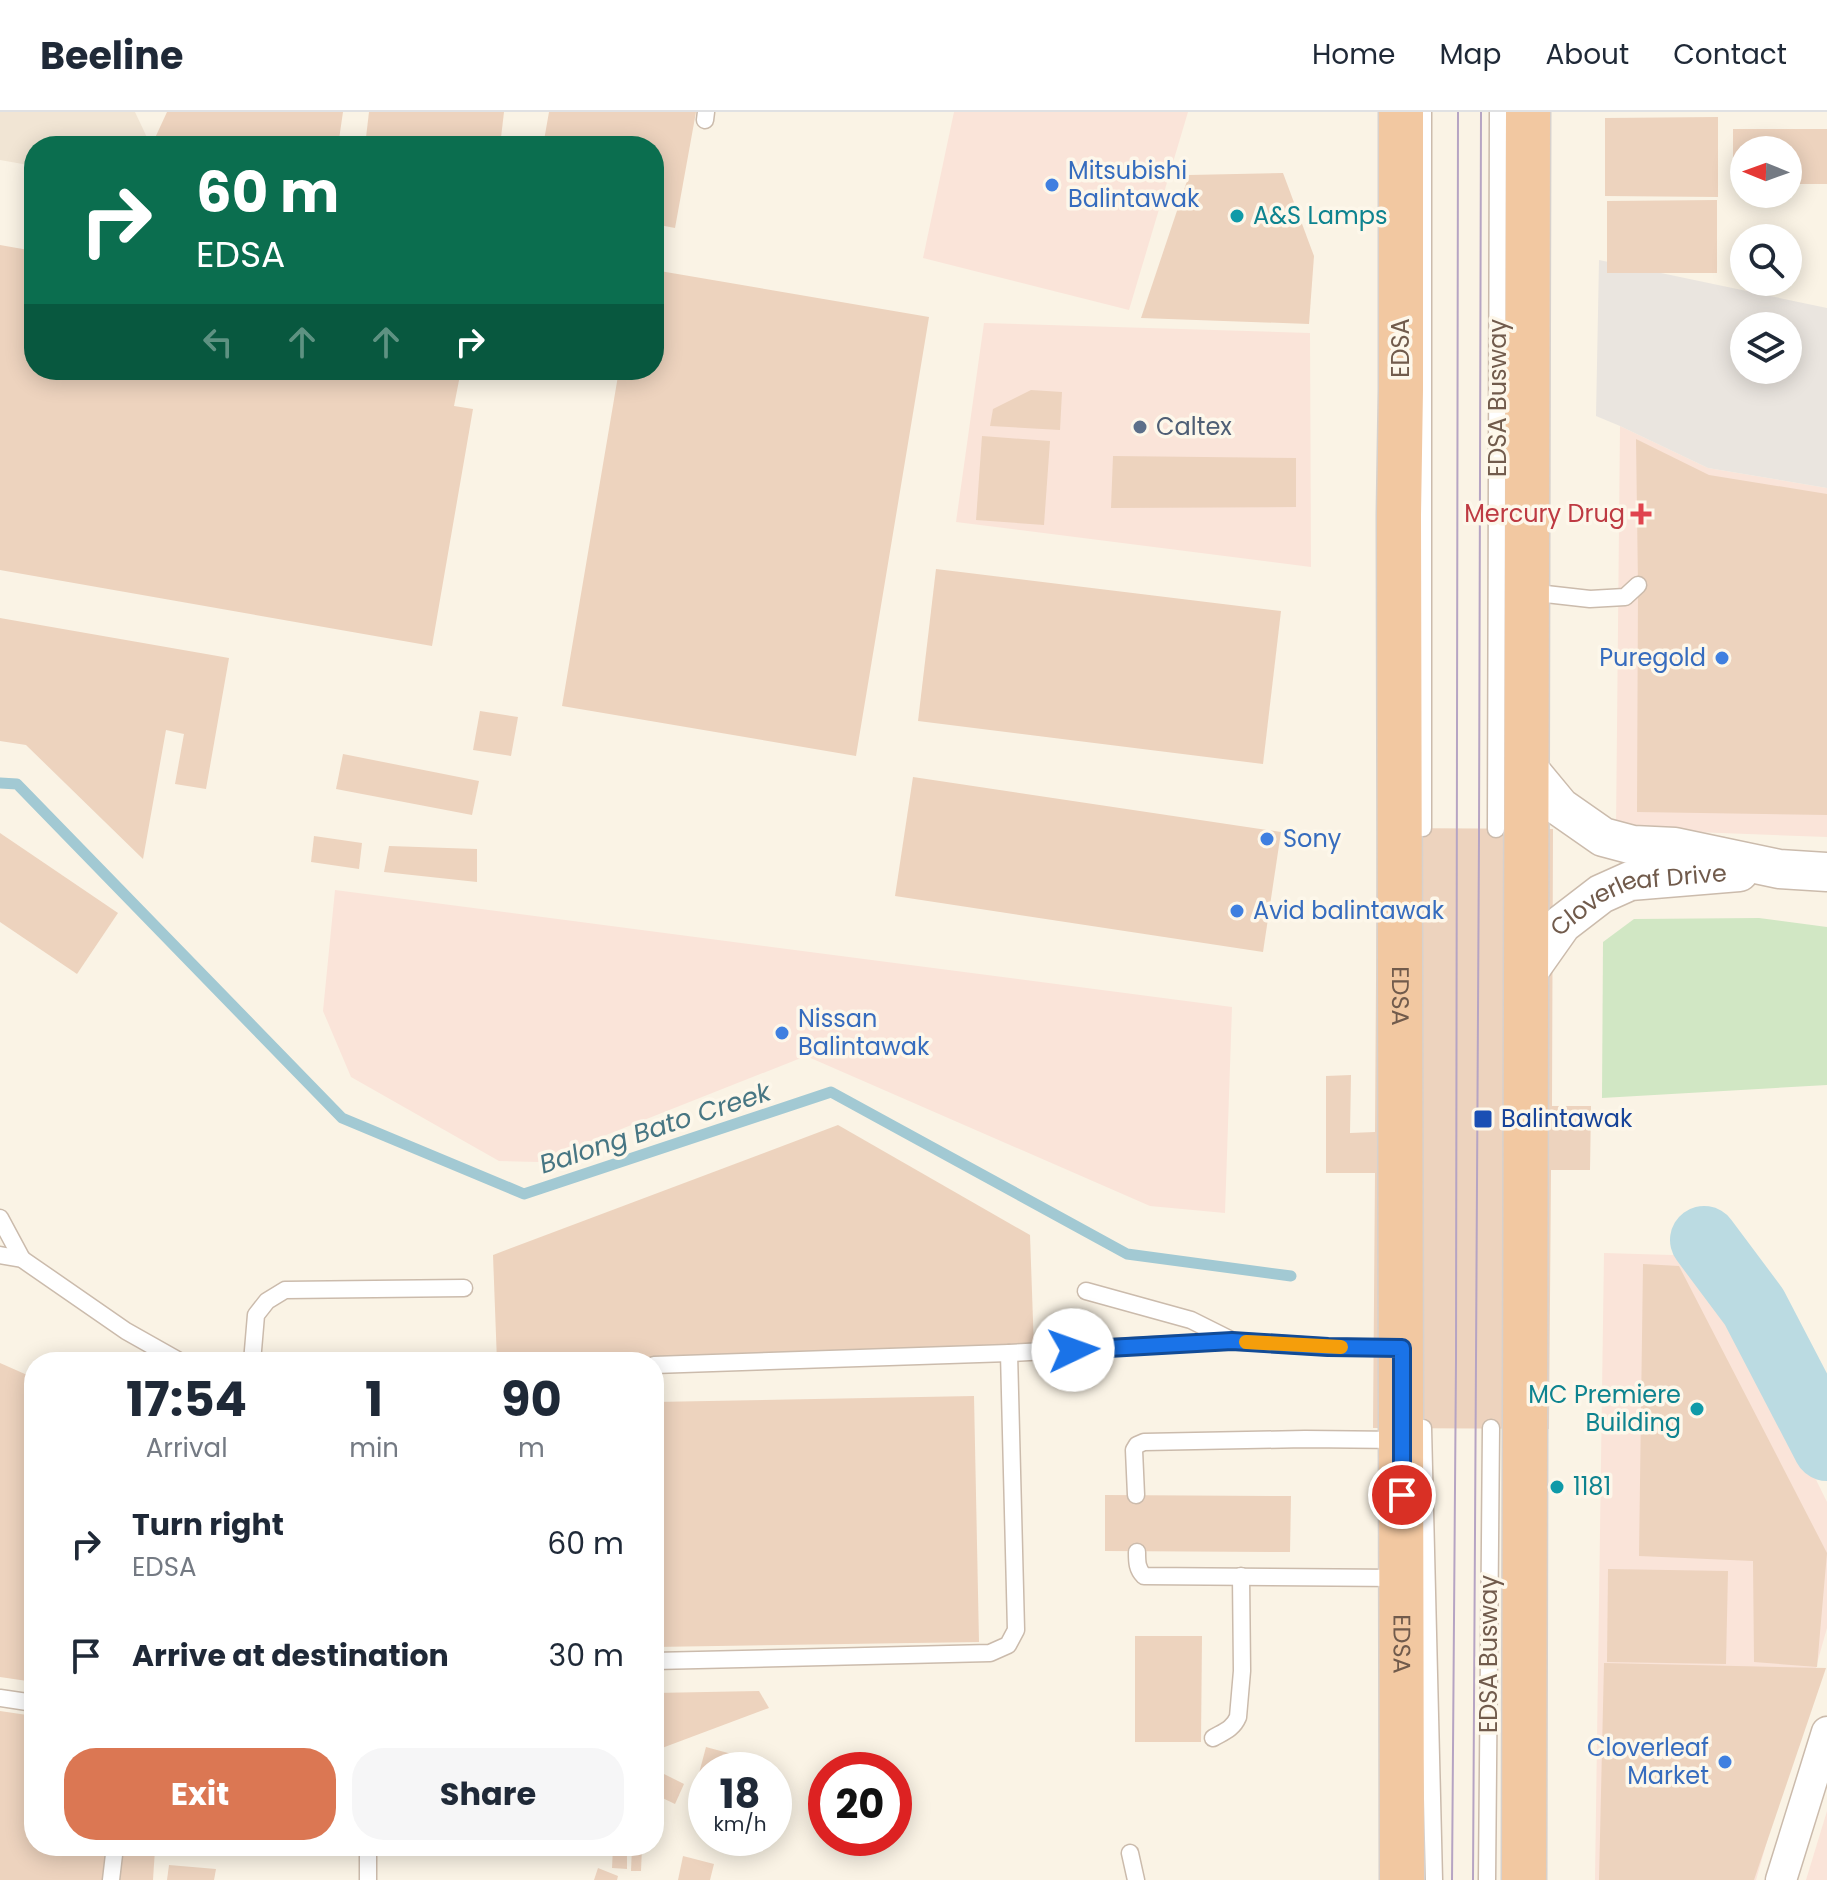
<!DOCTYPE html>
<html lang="en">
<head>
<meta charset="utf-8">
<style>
  :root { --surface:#fff; --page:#f6f6f7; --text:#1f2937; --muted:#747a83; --line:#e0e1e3; --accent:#db7753 }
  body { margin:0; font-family:Poppins,sans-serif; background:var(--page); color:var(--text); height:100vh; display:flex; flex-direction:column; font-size:30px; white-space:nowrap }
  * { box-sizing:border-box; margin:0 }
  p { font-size:26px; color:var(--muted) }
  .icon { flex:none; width:44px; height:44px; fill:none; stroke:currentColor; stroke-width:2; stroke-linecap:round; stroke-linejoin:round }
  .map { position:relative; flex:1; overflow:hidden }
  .details { position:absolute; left:24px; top:1240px; width:640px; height:504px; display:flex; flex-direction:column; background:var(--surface); border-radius:32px; box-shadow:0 4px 20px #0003 }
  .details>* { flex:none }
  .banner { position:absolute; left:24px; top:24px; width:640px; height:244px; border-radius:32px; box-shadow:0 4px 20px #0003; background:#0b6e4f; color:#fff; overflow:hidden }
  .needle { width:52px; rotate:271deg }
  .fabs { position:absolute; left:1730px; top:24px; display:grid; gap:16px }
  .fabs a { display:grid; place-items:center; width:72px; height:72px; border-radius:50%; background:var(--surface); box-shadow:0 4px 20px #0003; font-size:40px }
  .speed { position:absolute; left:688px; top:1640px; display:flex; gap:16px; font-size:40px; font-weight:700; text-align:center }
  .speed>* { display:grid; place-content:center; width:104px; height:104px; border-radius:50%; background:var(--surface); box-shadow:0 4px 20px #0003; line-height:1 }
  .speed small { font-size:20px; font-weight:400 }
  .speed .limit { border:12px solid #d22; background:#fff; color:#111 }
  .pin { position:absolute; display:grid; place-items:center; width:68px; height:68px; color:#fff; margin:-34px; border:4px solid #fff; border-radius:50%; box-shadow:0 2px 8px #0007 }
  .me { position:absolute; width:88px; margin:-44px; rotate:87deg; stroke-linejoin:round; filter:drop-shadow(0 0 6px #0008) }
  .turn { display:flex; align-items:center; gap:28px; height:168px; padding:0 40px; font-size:36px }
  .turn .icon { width:104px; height:104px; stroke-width:2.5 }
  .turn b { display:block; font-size:56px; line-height:68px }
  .lanes { display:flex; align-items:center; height:76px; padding:0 40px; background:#0003; justify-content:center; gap:40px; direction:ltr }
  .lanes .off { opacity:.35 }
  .eta { display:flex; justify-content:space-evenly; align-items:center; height:136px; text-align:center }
  .eta b { font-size:48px; font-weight:700; line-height:56px }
  .cta { display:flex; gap:16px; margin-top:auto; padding:16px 40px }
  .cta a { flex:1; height:92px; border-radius:32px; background:var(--accent); color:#fff; font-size:32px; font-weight:700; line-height:92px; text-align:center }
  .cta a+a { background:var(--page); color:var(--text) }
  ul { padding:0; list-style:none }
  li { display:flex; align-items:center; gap:24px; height:112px; padding:0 40px }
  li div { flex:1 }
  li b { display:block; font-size:30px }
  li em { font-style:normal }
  header { display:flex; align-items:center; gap:48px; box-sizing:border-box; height:112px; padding:0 40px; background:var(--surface); border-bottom:2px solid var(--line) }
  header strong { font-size:38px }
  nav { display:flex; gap:44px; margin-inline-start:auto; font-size:28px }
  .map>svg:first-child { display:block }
</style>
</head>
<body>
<header>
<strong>Beeline</strong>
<nav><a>Home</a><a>Map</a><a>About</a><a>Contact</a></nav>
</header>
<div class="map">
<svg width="1827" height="1768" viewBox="0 0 1827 1768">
  <rect width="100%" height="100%" fill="#faf3e5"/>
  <polygon fill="#f1e5d4" points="0,0 135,0 151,34 34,34 34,54 0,48"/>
  <g fill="#fae4d9">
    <polygon points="954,0 1188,0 1129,198 923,146"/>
    <polygon points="984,211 1310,221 1311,455 956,410"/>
    <polygon points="1620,314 1708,356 1827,376 1827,725 1616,717"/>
    <polygon points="335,778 1232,895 1225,1101 1150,1094 806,944 538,1050 499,1049 351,965 323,899"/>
    <polygon points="1604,1141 1706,1144 1827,1390 1827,1516 1756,1768 1595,1768"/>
    <polygon points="1827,1699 1827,1768 1806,1768"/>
  </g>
  <path fill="#eae5df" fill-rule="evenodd" d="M 1599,148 L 1827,196 L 1827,376 L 1708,356 L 1620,314 L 1596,304 ZM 1744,214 L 1788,214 L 1788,258 L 1744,258 Z"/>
  <polygon fill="#d1e7c4" points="1759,806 1827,815 1827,973 1602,986 1603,830 1634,807"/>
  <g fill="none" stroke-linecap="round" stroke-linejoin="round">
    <polyline stroke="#a2c9d3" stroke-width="11" points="0,671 17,672 342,1006 524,1082 831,980 1127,1142 1291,1164"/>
    <polyline stroke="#bbdbe2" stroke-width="68" points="1704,1128 1754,1195 1827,1335"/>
  </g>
  <g fill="#edd3be">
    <polygon points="167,0 343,0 338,34 160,34 155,26"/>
    <polygon points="369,0 504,0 500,34 365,34"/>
    <polygon points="549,0 696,0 675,116 654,112 654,34 543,34"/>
    <polygon points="1718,5 1718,85 1605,84 1605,6"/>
    <polygon points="1733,17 1827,17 1827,72 1788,72 1788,38 1744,38 1744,72 1733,72"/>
    <polygon points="1283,61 1314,144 1309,212 1141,206 1189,63"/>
    <polygon points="1717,88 1717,161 1607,161 1607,89"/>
    <polygon points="0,133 34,139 34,258 461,258 454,294 473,297 432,534 0,458"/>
    <polygon points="654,158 929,205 856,644 562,594 619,258 654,258"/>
    <polygon points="1031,278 1062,280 1060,318 990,314 993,297"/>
    <polygon points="982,324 1050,329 1044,413 976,408"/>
    <polygon points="1636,327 1709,363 1827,382 1827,703 1637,700 1638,473"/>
    <polygon points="1113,344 1296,346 1296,395 1111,396"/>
    <polygon points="936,457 1281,499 1263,652 918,609"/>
    <polygon points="0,506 229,546 206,677 175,672 184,622 166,618 143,747 26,633 0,629"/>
    <polygon points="480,599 518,605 511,644 473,638"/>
    <polygon points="343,642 479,669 472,703 336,677"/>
    <polygon points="913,665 1281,720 1263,840 895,784"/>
    <polygon points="1377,716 1553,717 1552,994 1591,994 1590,1058 1551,1058 1549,1317 1373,1316 1375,1061 1326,1061 1326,964 1351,963 1350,1021 1375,1020"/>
    <polygon points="0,721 118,801 77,862 0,810"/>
    <polygon points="314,724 362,731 359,757 311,750"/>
    <polygon points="389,734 477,737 477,770 384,760"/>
    <polygon points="838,1013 1030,1123 1034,1237 654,1250 497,1250 493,1143"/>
    <polygon points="1643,1152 1679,1154 1827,1441 1817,1555 1754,1550 1753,1449 1639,1444"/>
    <polygon points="0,1251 34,1266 34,1570 0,1565"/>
    <polygon points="974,1284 979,1530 654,1535 654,1290"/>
    <polygon points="1105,1383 1291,1384 1290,1440 1105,1439"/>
    <polygon points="1608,1457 1728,1459 1726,1552 1607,1550"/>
    <polygon points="1135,1524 1202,1524 1201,1630 1135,1630"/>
    <polygon points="1604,1551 1826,1556 1754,1768 1599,1768"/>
    <polygon points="759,1579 769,1596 654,1639 654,1581"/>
    <polygon points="0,1599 34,1604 34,1734 108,1734 103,1768 0,1768"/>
    <polygon points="706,1635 739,1644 735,1658 706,1658 706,1703 689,1699"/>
    <polygon points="654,1657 684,1672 675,1692 654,1682"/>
    <polygon points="117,1734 155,1737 153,1768 114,1768"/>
    <polygon points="613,1735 627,1735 627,1757 612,1756"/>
    <polygon points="632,1735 642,1735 641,1759 631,1759"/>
    <polygon points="683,1744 714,1752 710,1768 678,1768"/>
    <polygon points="169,1753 216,1757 214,1768 167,1768"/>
    <polygon points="598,1756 618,1764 617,1768 594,1768"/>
  </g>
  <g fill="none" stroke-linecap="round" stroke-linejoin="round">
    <g stroke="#cbbbac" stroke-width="19">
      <g id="service">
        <polyline points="705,8 706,0"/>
        <polyline points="1528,480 1590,487 1625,485 1638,473"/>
        <polyline points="1423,716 1423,0"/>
        <polyline points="1496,717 1498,0"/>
        <polyline points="0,1106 22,1147"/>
        <polyline points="0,1143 22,1147 126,1219 181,1250"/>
        <polyline points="1086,1179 1191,1208 1231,1228"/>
        <polyline points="252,1250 256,1203 267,1189 285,1178 464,1176"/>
        <polyline points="654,1253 1009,1241 1232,1229 1328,1235 1400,1236"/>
        <polyline points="1423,1316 1434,1768"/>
        <polyline points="1136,1383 1134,1338 1137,1333 1144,1330 1305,1327 1400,1328"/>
        <path d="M 1137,1440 C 1137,1450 1137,1457 1144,1464 L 1400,1466"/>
        <polyline points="654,1549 990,1541 1008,1533 1016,1518 1009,1241"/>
        <polyline points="0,1586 34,1591"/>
        <path d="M 1213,1626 C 1223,1620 1233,1617 1238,1605 L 1242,1559 L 1241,1464"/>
        <polyline points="368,1734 368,1768"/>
        <polyline points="1130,1741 1136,1768"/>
        <polyline points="111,1768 115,1734"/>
        <polyline points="1487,1768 1491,1316"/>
      </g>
    </g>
    <g stroke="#cbbbac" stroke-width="33">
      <polyline id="minor" points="1781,1768 1827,1620"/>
    </g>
    <g stroke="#cbbbac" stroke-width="41">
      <g id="tertiary">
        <polyline points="1526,654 1560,695 1603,725 1633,733 1675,735 1779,757 1827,760"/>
        <path id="s1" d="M 1526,863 L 1562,812 L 1601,782 L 1630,769 L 1739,760"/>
      </g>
    </g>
    <g stroke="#d7d1cd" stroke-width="47">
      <g id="trunk">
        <path id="s2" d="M 1401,0 L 1401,278 L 1399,403 L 1402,1768"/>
        <polyline points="1524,1768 1528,0"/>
      </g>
    </g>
    <use href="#service" stroke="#fff" stroke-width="16"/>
    <use href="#minor" stroke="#fff" stroke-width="30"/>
    <use href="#tertiary" stroke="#fff" stroke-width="38"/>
    <use href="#trunk" stroke="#f2c8a1" stroke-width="44"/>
    <g stroke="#b6a4c3" stroke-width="2">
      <polyline points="1452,1768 1456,1247 1458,0"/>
      <polyline points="1473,1768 1479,726 1481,0"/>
    </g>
  </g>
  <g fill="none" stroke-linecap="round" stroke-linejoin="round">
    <g stroke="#114b97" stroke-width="20">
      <polyline id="route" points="1073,1238 1232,1229 1328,1235 1402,1236 1402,1383"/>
    </g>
    <use href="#route" stroke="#1a73e8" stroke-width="14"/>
    <polyline stroke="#f59e0b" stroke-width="14" points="1246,1230 1341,1235"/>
  </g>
  <g fill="#3f7fe0" stroke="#fdf7ea" stroke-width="3">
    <circle cx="1052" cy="73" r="8"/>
    <circle cx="1722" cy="546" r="8"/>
    <circle cx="1267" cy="727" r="8"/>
    <circle cx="1237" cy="799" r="8"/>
    <circle cx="782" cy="921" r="8"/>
    <circle cx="1725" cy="1650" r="8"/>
  </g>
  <g fill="#0f9aa8" stroke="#fdf7ea" stroke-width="3">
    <circle cx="1237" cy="104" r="8"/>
    <circle cx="1697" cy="1297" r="8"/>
    <circle cx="1557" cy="1375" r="8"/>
  </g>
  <circle fill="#5c6f8a" stroke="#fdf7ea" stroke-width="3" cx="1140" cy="315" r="8"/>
  <path fill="#e0444e" stroke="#fdf7ea" stroke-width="3" d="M1637 390h8v8h8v8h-8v8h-8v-8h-8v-8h8z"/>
  <rect fill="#1a4fb4" stroke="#fdf7ea" stroke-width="3" x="1473" y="997" width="20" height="20" rx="4"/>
  <g text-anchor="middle" stroke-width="7" stroke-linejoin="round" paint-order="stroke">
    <g font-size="24" fill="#366cbe" stroke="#fdf7ea" text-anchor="start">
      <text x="1068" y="67">Mitsubishi<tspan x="1068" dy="28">Balintawak</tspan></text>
      <text x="1706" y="554" text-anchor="end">Puregold</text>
      <text x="1283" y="735">Sony</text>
      <text x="1253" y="807">Avid balintawak</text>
      <text x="798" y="915">Nissan<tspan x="798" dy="28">Balintawak</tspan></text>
      <text x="1709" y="1644" text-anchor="end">Cloverleaf<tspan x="1709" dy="28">Market</tspan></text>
    </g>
    <g font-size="24" fill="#0d838f" stroke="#fdf7ea" text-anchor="start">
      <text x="1253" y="112">A&amp;S Lamps</text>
      <text x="1681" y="1291" text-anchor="end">MC Premiere<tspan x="1681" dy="28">Building</tspan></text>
      <text x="1573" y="1383">1181</text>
    </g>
    <g font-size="24" fill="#715b4c" stroke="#fdf7ea">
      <text transform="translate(1401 236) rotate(-90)" y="8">EDSA</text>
      <text transform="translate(1498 286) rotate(-90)" y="8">EDSA Busway</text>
      <text dy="8" stroke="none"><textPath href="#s1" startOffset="146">Cloverleaf Drive</textPath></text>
      <text dy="8" stroke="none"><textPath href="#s2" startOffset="884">EDSA</textPath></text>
      <text dy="8" stroke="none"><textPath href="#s2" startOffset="1532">EDSA</textPath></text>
      <text transform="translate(1489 1542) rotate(-90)" y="8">EDSA Busway</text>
    </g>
    <g font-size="24" fill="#4e5e75" stroke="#fdf7ea" text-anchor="start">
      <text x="1156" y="323">Caltex</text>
    </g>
    <g font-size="24" fill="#be3a42" stroke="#fdf7ea" text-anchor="end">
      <text x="1625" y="410">Mercury Drug</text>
    </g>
    <g font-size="24" fill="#164399" stroke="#fdf7ea" text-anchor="start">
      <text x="1501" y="1015">Balintawak</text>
    </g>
    <g font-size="26" font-style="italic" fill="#477683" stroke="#fdf7ea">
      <text transform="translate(655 1016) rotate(-18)" y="9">Balong Bato Creek</text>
    </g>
  </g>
</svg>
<div class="fabs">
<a><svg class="needle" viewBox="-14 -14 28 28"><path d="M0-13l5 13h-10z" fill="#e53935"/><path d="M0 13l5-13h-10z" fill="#747a83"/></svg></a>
<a><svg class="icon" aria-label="search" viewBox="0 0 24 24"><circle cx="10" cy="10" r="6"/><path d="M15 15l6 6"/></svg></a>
<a><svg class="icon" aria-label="layers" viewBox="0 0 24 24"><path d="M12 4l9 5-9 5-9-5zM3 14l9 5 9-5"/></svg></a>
</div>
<div class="speed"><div>18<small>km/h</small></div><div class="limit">20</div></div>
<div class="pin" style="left:1402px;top:1383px;background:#d93025"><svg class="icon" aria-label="arrive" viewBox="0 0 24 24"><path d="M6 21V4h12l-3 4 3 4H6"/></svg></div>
<svg class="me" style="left:1073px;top:1238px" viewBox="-20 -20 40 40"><circle r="19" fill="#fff"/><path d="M0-13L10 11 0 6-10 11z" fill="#1a73e8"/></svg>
<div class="banner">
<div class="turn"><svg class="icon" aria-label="right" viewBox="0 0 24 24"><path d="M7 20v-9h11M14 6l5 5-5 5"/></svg><div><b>60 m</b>EDSA</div></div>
<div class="lanes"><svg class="icon off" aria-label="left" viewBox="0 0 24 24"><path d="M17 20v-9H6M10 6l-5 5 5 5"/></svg><svg class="icon off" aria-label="ahead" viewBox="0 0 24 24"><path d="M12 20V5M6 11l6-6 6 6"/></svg><svg class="icon off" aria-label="ahead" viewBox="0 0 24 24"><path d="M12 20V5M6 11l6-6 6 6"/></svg><svg class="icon" aria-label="right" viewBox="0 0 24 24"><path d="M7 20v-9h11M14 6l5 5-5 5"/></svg></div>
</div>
<section class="details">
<div class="eta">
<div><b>17:54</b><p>Arrival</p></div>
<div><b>1</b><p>min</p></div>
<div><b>90</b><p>m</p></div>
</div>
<ul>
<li><svg class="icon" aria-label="right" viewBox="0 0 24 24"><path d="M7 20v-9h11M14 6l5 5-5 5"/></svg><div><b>Turn right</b><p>EDSA</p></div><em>60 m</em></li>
<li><svg class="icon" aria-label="arrive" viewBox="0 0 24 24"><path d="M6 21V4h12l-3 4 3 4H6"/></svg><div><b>Arrive at destination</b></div><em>30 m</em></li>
</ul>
<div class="cta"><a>Exit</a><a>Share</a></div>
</section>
</div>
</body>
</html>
